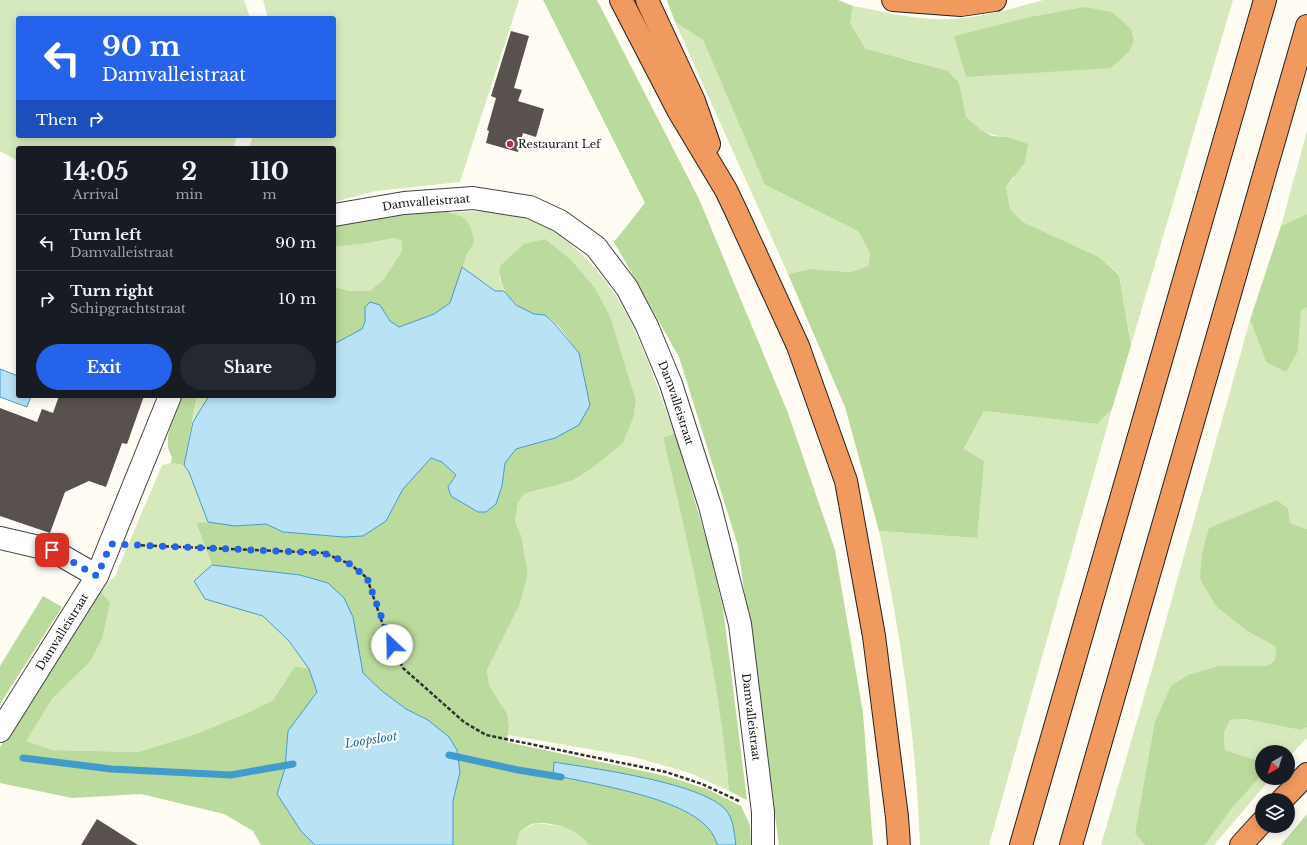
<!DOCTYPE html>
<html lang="en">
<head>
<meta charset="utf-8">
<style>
  :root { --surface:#171b24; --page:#242831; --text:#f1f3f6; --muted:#9ea1a6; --line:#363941; --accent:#2563eb }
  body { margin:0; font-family:"Libre Baskerville",serif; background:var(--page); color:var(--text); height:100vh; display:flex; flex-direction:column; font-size:15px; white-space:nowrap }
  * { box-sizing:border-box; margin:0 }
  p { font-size:13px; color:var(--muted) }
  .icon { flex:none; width:22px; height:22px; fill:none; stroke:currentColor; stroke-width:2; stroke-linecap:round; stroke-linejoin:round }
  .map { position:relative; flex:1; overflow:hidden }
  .side { position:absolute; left:16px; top:146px; width:320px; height:252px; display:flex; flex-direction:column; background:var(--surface); border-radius:4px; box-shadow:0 2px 10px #0003 }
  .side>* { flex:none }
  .guide { position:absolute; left:16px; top:16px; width:320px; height:122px; border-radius:4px; box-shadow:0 2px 10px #0003; background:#2563eb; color:#fff; overflow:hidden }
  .needle { width:26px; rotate:219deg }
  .fabs { position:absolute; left:1255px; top:745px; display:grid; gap:8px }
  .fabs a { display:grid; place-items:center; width:40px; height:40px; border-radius:50%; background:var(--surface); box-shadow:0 2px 10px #0003; font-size:20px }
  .pin { position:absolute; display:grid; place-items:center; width:34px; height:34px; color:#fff; margin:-17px; border-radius:8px; box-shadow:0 2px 6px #0006 }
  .me { position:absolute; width:44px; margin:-22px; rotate:336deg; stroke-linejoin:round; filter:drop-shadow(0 0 3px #0008) }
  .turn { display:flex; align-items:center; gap:14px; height:84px; padding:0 20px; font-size:18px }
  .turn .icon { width:52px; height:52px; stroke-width:2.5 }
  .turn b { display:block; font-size:28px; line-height:34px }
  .then { display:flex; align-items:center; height:38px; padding:0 20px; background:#0003; gap:8px; font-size:15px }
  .eta { display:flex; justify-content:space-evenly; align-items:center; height:68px; text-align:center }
  .eta b { font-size:24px; font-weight:700; line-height:28px }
  .primary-button { display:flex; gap:8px; margin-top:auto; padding:8px 20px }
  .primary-button a { flex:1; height:46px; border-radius:24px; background:var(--accent); color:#fff; font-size:16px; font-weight:700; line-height:46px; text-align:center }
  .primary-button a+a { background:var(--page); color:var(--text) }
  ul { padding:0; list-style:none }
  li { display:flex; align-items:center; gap:12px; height:56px; padding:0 20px; border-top:1px solid var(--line) }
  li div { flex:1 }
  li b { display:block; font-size:15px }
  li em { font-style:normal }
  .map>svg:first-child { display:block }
</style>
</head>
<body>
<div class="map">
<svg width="1307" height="845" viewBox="0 0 1307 845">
  <rect width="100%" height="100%" fill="#fffcf4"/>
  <g fill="#d6e9bd" fill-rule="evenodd">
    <polygon points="0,0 244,0 250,18 18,18 18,136 237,136 233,148 18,148 18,161 0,151"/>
    <polygon points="263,0 519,0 460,182 376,191 334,202 334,148 249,148 253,136 334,136 334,18 268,18"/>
    <path d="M 1043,0 L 1233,0 L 1131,345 L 1119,274 L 1099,257 L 1023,222 L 1010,209 L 1006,187 L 1014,178 L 1007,137 C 993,136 973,130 966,117 C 962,111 960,91 959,83 L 913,61 L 889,57 L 866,49 L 850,23 L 853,6 C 876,10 899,16 922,18 C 962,23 1004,11 1043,0 ZM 1084,7 L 1134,41 L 1129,52 L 1111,68 L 954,36 L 1029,17 Z"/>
    <polygon points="675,22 703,40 765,185 858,231 870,253 868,266 851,272 810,269 788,274"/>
    <polygon points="1307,131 1307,214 1281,226"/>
    <path d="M 489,211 C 507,214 527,216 545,225 C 557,231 568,241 578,251 C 634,302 648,366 675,434 L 663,437 C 690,554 720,672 729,791 L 690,773 L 634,757 L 508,735 L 509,727 L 500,703 L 489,685 L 487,670 L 520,604 L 528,574 L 521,535 L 515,521 L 518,503 L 524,494 L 544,489 L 594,467 L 623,443 L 634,416 L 636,400 L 610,316 L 499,277 L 504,291 L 495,291 L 462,267 L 467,254 L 474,243 L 453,212 Z"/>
    <polygon points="394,238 402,241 402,251 384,279 370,291 351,291 334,287 334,247 369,243"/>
    <polygon points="1307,307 1307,529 1290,523 1288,508 1277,500 1230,520 1247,631 1276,647 1275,660 1267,666 1219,666 1135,834 1145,845 1101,845 1157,652 1250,320 1266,362 1298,351 1301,311"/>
    <polygon points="197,396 209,396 193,422"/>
    <path d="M 1112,409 L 989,845 L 920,845 C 916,738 901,636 879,531 L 977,538 L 964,450 L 984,411 L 1097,424 Z"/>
    <polygon points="171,463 184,465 189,472 208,522 196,524 212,565 194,581 205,599 263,616 289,641 309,669 295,666 273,700 247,713 196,734 138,752 53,750 25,741 52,699 89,663 100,591 115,576 162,465"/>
    <polygon points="1245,719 1301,730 1307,727 1307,738 1288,758 1288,752 1262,752 1262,762 1225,750 1224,733 1230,720"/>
    <polygon points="1262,772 1262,778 1271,778 1214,845 1205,845 1232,808 1261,776"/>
    <path d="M 535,823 C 554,825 578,827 589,845 L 516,845 L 520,832 Z"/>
  </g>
  <g fill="#bbda9d">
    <polygon points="543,0 597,0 699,199 788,413 835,550 863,713 873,845 779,845 738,546 679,357 614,242 645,203"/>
    <polygon points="667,0 838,0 853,6 850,23 866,49 948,71 959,83 966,117 981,130 992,136 1007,137 1028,144 1025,162 1006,187 1010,209 1023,222 1099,257 1119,275 1131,345 1112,409 1097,424 984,411 964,449 984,461 977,538 879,531 845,407 788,274 810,269 851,272 868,266 870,253 858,231 765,185 703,40 675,22"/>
    <polygon points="1084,7 1112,12 1131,29 1134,41 1129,52 1111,68 966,77 954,36 1029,17"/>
    <path d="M 410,212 C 440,212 471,204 474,243 L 467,254 L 450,303 L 434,314 L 399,327 L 390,321 L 380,305 L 365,307 L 365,322 L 363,329 L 334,344 L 334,287 L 351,291 L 370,291 L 384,279 L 402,251 L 402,241 L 394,238 L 369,243 L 334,247 L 334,226 L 360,218 Z"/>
    <polygon points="1307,214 1307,307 1301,311 1298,351 1286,372 1266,362 1250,320 1281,226"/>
    <path d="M 545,239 L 571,260 L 594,287 L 610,316 L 636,400 L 634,416 L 623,443 L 594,467 L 571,481 L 524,494 L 518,503 L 515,521 L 521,535 L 528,574 L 520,604 L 487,670 L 489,685 L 507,714 L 509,727 L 507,742 L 666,776 L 707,789 L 741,806 L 750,825 L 751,845 L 736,845 L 733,826 L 698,793 L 673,785 L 617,773 L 554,762 L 553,775 C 592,784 683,797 709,829 C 713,833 715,840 718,845 L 589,845 C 580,830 554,822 536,823 C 531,823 524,829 520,832 L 516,845 L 453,845 L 453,801 L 460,772 L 428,720 L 406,709 L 382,691 L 363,673 L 356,635 L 328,583 L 300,575 L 212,565 L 196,523 L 208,522 L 235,526 L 266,524 L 283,532 L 344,537 L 363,536 L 386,521 L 403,489 L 431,458 L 442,462 L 456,475 L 448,487 L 451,496 L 478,512 L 486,512 L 496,504 L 502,486 L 505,463 L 516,449 L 555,438 L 579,353 C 569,341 559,323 546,316 C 543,314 538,316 534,314 C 512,307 498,288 500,266 L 524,244 Z"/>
    <path d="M 180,396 L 197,396 L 184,465 L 171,463 L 172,457 C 161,441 175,413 180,396 Z"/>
    <path d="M 675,434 L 707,542 L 723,608 L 747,800 L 729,791 C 719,671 690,554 663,437 Z"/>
    <polygon points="1277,500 1288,508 1290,523 1307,529 1307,727 1301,730 1245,719 1230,720 1224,733 1225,750 1262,762 1261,776 1232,808 1205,845 1145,845 1135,834 1155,722 1171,686 1188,675 1219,666 1267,666 1275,660 1276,647 1247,631 1216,606 1200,579 1202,553 1209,528"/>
    <polygon points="100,591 110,603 102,639 89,663 52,699 26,741 53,750 138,752 196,734 247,713 273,700 295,666 309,669 317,692 288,731 285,768 277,794 301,831 315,845 261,845 253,831 224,814 141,794 72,798 0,783 0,747"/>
    <polygon points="43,596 62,607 0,704 0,666"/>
    <polygon points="1307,814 1307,845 1281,845"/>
  </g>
  <g fill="#b9e2f5" stroke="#429bcb">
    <polygon points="462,267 495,291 504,291 516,305 534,314 545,315 554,323 579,353 590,405 579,425 555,438 516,449 505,463 502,486 496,504 486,512 478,512 451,496 448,487 456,475 442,462 431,458 403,489 386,521 363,536 344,537 283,532 266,524 235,526 208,522 189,472 184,465 193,422 209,396 334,396 334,344 362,329 365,322 365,307 370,302 380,305 390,321 399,327 434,314 450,303"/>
    <polygon points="0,369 18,376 18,396 31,396 27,407 0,397"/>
    <polygon points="212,565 300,575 328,583 344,598 353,617 363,673 382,691 406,709 428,720 449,737 457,750 460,772 453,801 453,845 315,845 301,831 277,794 285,768 288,731 317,692 309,669 289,641 263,616 205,599 194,581"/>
    <path d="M 554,762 C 589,768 710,783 728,813 C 734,822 734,834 736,845 L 718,845 C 715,840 713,833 709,829 C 683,797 592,784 553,775 Z"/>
  </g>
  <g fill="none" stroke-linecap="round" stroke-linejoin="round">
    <g stroke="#429bcb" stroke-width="7">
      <polyline points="449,755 518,770 561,777"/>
      <polyline points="23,758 111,769 231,775 293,764"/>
    </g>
  </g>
  <g fill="#59514d">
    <polygon points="511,31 529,36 514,88 522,90 518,101 544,109 536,137 523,133 518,152 486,143 489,131 487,130 496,98 491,96"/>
    <polygon points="59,396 144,396 127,444 122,443 106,487 89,481 65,492 50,533 0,516 0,408 37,422 42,409 53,413"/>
    <polygon points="97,819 138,845 81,845"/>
  </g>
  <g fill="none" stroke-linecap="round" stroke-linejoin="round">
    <g stroke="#434343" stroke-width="24">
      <g id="minor">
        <path id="s1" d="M 334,215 L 404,203 L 473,198 L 530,207 L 560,221 L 596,247 L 627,288 L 647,326 L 671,384 L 710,506 L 740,624 L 763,812 L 763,845"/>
        <polyline points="0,538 52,550 97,576"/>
        <path id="s2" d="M 0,731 L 97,576 L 170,396"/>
      </g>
    </g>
    <g stroke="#212121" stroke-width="24">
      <g id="highway">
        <polyline points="621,0 678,110 726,190 736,211 798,346 846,481 874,636 897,817 899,845"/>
        <polyline points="647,0 694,101 709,144"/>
        <polyline points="893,0 961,5 995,0"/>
        <polyline points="1282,800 1307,774"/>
        <polyline points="1021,845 1265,0"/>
        <polyline points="1071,845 1307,26"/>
        <polyline points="1241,845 1262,822"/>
      </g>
    </g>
    <polyline stroke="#323232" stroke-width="2.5" stroke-dasharray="4 2" stroke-linecap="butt" points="135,545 324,553 350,564 367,578 386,634 403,668 464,722 486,735 666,772 702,784 739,801"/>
    <use href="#minor" stroke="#fff" stroke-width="22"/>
    <use href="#highway" stroke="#f19a60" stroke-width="22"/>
  </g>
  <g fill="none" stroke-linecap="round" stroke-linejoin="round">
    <polyline stroke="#2563eb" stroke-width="7" stroke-dasharray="0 12.6" points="52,550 97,576 111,544 324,553 350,564 367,578 392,645"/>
  </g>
  <circle fill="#be2a39" stroke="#fff" stroke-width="1.5" cx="510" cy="144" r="4"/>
  <g text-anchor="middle" stroke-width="4" stroke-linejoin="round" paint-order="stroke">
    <g font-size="11" fill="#101010" stroke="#fff" text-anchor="start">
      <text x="518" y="148">Restaurant Lef</text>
    </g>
    <g font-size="11" fill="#101010" stroke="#fff">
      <text dy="4" stroke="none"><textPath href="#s1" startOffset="93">Damvalleistraat</textPath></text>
      <text dy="4" stroke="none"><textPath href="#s1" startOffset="452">Damvalleistraat</textPath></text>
      <text dy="4" stroke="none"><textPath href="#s2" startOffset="117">Damvalleistraat</textPath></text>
      <text dy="4" stroke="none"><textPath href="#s1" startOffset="776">Damvalleistraat</textPath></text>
    </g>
    <g font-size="12" font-style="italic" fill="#1b6da1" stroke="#fff">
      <text transform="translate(371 740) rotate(-9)" y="4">Loopsloot</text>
    </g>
  </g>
</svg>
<div class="fabs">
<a><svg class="needle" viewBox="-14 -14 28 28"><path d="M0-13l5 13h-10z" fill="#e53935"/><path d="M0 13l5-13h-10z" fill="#9ea1a6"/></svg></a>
<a><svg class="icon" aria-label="layers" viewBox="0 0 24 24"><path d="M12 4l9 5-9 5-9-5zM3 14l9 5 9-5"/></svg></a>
</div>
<div class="pin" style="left:52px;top:550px;background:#d93025"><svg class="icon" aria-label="arrive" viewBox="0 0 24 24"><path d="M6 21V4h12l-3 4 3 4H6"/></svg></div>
<svg class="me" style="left:392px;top:645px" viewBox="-20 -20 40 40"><circle r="19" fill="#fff"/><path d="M0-13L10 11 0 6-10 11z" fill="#2563eb"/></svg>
<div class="guide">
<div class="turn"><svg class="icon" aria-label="left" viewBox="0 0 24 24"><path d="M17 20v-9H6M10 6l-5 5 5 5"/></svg><div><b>90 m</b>Damvalleistraat</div></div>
<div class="then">Then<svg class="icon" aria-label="right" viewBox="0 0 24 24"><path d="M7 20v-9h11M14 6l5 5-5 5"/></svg></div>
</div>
<section class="side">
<div class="eta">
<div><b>14:05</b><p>Arrival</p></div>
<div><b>2</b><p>min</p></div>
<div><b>110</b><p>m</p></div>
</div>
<ul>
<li><svg class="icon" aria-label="left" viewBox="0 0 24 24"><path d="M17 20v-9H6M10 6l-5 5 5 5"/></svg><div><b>Turn left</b><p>Damvalleistraat</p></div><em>90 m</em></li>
<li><svg class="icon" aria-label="right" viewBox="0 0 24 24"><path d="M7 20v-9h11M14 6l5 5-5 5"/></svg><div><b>Turn right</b><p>Schipgrachtstraat</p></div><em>10 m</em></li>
</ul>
<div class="primary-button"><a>Exit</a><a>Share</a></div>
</section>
</div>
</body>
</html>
